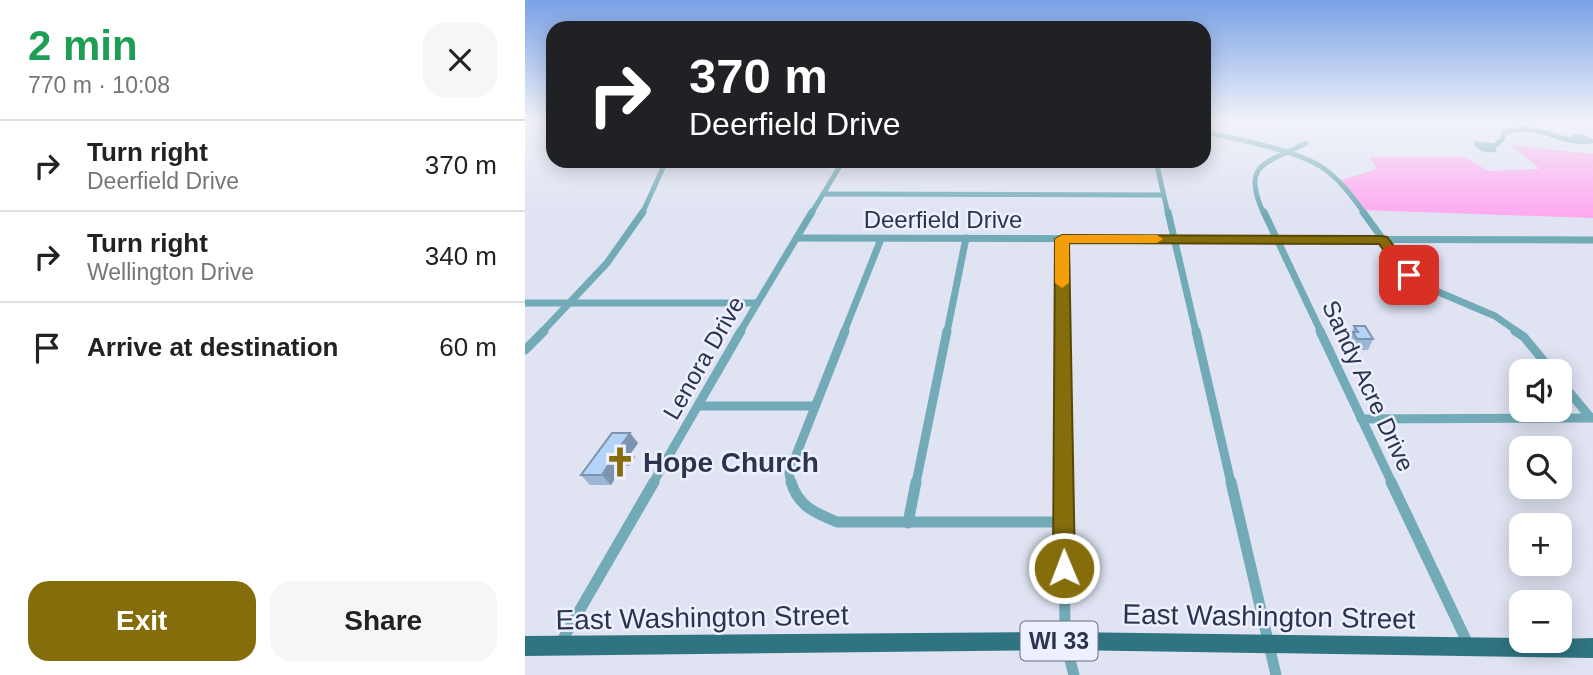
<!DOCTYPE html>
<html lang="en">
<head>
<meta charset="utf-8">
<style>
  :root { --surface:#fff; --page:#f6f6f6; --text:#222; --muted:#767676; --line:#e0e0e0; --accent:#866d0b }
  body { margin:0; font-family:Helvetica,sans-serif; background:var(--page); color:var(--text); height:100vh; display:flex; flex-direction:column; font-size:26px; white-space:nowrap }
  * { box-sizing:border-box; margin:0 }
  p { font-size:23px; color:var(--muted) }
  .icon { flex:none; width:38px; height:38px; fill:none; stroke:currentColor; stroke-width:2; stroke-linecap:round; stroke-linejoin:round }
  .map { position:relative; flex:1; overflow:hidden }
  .side { display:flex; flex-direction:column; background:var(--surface); width:525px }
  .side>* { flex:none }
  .hud { position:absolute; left:21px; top:21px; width:665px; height:147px; border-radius:21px; box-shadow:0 4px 18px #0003; background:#202124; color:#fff; overflow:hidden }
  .tools { position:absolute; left:984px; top:359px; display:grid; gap:14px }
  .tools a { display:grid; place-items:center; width:63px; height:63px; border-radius:14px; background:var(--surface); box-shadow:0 4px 18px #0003; font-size:35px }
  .pin { position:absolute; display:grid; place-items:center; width:60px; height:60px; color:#fff; margin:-30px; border-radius:14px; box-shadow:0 4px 10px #0006 }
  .me { position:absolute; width:77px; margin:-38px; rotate:359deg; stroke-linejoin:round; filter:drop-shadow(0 0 5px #0008) }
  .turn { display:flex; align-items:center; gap:24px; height:147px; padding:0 28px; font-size:32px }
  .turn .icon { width:91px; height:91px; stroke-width:2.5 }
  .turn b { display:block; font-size:49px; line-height:60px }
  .round { display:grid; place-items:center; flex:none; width:74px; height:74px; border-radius:21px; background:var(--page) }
  .headline { display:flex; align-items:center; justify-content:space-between; height:119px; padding:0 28px }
  h1 { font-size:42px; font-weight:600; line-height:52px; color:#1e9e55 }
  .primary-button { display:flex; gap:14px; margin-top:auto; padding:14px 28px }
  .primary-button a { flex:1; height:80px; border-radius:21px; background:var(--accent); color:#fff; font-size:28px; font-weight:600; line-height:80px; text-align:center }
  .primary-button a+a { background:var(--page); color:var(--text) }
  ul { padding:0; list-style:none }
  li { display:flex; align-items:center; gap:21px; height:91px; padding:0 28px; border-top:2px solid var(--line) }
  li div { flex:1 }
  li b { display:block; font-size:26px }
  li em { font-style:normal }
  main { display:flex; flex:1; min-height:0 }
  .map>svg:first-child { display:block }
</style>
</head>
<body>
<main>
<section class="side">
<div class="headline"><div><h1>2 min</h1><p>770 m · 10:08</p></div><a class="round"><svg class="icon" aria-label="close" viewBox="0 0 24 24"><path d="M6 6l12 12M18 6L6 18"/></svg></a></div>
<ul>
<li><svg class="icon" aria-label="right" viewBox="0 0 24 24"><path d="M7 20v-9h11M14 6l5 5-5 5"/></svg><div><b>Turn right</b><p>Deerfield Drive</p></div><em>370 m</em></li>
<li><svg class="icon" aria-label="right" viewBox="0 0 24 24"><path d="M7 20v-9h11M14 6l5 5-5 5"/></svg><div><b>Turn right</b><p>Wellington Drive</p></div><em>340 m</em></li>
<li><svg class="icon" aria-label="arrive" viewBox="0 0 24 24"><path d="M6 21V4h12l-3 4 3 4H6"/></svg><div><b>Arrive at destination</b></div><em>60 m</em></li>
</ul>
<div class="primary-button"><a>Exit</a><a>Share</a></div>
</section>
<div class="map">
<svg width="1068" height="675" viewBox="0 0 1068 675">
  <rect width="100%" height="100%" fill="#dfe3f2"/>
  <polygon fill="#fea9f0" points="986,145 1068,154 1068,218 836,210 814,181 852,169 844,157 940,157 963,171 1015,169"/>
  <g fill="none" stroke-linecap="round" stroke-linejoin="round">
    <g stroke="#72abb7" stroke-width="5">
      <path d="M 679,132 C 712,139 766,149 795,166 C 814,178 827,196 840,214"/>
      <polygon points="952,144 969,146 969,150 958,149"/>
      <path d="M 969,146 L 977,140 L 979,133 C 1011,120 1035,145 1066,141 L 1054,136 L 1047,138"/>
      <polyline points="631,161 643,214"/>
      <polyline points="298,194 638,195"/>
      <polyline points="117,214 141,161"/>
      <polyline points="286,214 318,161"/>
      <path d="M 739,214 C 715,163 741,164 781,143"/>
    </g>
    <g stroke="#72abb7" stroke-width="7">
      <polyline points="643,212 671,332"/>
      <polyline points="739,212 796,332"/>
      <polyline points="838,212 884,275 904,288 970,316 993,332"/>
      <polyline points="272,238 1068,240"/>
      <polyline points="537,239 538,332"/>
      <polyline points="0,303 232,303"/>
      <polyline points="17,332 82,263 118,212"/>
      <polyline points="215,332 287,212"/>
      <polyline points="319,332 356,239"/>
      <polyline points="422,332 441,238"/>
    </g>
    <g stroke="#72abb7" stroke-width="9">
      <polyline points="538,331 539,483"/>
      <polyline points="671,331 706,483"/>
      <polyline points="795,331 867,483"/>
      <polyline points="990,331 999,337 1027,371"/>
      <polyline points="0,350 19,331"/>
      <polyline points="1034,380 1066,418"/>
      <polyline points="174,406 290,406"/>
      <polyline points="836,419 1068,418"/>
      <polyline points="128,483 216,331"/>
      <polyline points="266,483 264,473 320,331"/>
      <polyline points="391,483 422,331"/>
    </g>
    <g stroke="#72abb7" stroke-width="11">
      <path d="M 266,482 C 273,506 290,513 312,522 L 538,522"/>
      <polyline points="539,482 540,641 549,675"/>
      <polyline points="706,482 751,675"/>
      <polyline points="866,482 944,646"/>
      <polyline points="383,523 391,482"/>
      <polyline points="35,644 129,482"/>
    </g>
    <polygon fill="#288ea1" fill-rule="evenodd" points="0,120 6,120 0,123"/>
    <polygon fill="#307381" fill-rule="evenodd" points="540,632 996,638 996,640 1068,638 1068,658 540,650 0,656 0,636"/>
  </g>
  <g fill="#9bb5d5">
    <polygon points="829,326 848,339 843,350 827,350 824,342"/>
    <polygon points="105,433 113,443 106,453 110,457 104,466 98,466 86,485 65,485 56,475"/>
  </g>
  <g fill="#7e94ae">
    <polygon points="105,433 113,443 106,453 110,457 104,466 96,456 95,447"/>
    <polygon points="89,456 98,466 86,485 77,475"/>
  </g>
  <g fill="#b4d3f8" stroke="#7e94ae" stroke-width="2">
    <polygon points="829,326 840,326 848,339 832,339 828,332 833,332"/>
    <polygon points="87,433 105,433 95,447 102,447 96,456 89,456 77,475 56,475"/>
  </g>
  <linearGradient id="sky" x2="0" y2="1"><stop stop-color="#79a2e6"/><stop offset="0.56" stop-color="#f1f2f9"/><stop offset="1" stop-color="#f1f2f9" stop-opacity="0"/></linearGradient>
  <rect width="1068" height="215" fill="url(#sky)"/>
  <polygon fill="#866d0b" stroke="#574707" stroke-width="2" points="537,235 857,236 862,237 891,275 884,280 879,278 854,244 544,243 550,568 547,576 539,579 531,576 528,568 530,239"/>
  <polygon fill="#f59e0b" points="537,235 632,235 638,239 632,243 544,243 544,283 537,288 530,283 530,239"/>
  <defs>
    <g id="church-bare" transform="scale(2.415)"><path d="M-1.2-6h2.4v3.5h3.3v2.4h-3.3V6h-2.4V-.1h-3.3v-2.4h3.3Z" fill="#866d0b" stroke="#ecf0ff" stroke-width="2.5" paint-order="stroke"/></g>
  </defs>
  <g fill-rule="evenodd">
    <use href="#church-bare" x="95" y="462"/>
  </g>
  <g text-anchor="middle" stroke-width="5" stroke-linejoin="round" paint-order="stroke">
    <rect fill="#ecf0ff" stroke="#666c84" stroke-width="2" x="495.5" y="621.5" width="77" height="39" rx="5"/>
    <g font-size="23" font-weight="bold" fill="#2c334f">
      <text x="534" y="649">WI 33</text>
    </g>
    <g font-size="24" fill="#2c334f" stroke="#ecf0ff">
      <text x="418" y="228">Deerfield Drive</text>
      <text transform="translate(179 358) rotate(-60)" y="8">Lenora Drive</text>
      <text transform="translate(843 386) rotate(65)" y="8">Sandy Acre Drive</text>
    </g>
    <g font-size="28" font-weight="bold" fill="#2c334f" stroke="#ecf0ff" text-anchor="start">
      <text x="118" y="472">Hope Church</text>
    </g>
    <g font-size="28" fill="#2c334f" stroke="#ecf0ff">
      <text transform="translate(744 616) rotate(1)" y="10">East Washington Street</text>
      <text transform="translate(177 617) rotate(-1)" y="10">East Washington Street</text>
    </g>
  </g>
</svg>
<div class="tools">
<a><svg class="icon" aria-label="sound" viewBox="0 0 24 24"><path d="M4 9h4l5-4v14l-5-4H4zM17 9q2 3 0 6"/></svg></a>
<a><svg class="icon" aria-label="search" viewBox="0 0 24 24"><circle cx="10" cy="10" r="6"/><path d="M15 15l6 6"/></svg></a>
<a>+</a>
<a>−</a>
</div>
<div class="pin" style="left:884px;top:275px;background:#d93025"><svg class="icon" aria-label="arrive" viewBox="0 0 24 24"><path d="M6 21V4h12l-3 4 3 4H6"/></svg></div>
<svg class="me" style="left:539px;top:568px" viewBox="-20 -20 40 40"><circle r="17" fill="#866d0b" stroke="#fff" stroke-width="3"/><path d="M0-11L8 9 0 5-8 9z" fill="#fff"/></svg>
<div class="hud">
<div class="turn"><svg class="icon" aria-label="right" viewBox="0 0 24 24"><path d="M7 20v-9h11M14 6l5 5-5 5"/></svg><div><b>370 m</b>Deerfield Drive</div></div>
</div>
</div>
</main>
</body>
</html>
